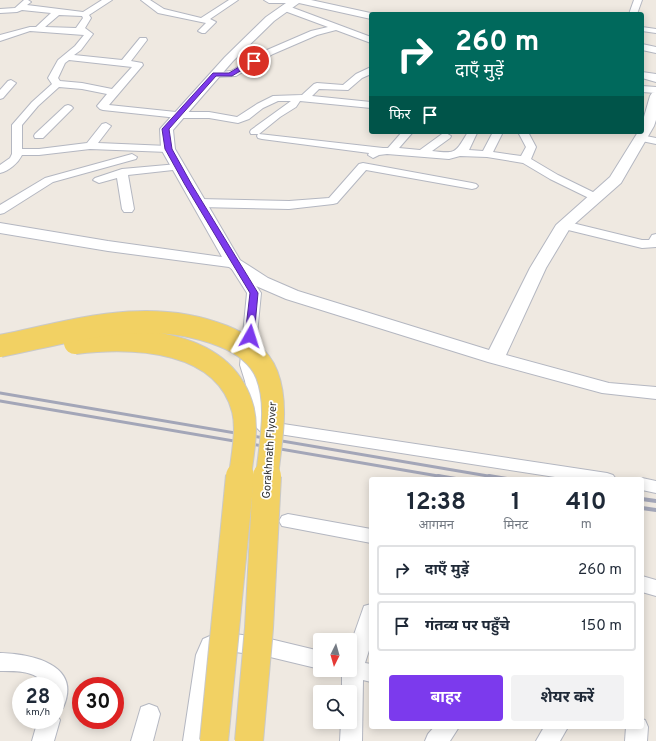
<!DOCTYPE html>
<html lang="hi">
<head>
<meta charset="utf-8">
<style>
  :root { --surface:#fff; --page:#f2f2f3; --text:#1f2937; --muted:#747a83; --line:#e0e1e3; --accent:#7c3aed }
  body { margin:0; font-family:Overpass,"Noto Sans Devanagari",sans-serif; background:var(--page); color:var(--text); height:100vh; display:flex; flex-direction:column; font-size:15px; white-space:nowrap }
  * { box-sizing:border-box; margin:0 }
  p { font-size:13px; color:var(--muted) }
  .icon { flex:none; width:22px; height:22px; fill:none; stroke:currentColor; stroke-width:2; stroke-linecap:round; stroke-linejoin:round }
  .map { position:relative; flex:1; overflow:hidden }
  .details { position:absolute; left:369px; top:477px; width:275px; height:252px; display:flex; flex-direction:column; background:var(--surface); border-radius:4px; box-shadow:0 2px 10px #0003 }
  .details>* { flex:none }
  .banner { position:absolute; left:369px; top:12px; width:275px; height:122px; border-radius:4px; box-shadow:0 2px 10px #0003; background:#00695c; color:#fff; overflow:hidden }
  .needle { width:26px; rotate:185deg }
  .controls { position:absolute; left:313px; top:633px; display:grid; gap:8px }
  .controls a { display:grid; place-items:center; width:44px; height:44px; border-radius:4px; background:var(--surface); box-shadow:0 2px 10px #0003; font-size:20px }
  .speed { position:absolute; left:12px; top:677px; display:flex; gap:8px; font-size:20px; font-weight:700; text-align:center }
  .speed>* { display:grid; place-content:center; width:52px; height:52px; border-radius:50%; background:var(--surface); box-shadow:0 2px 10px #0003; line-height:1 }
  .speed small { font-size:10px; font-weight:400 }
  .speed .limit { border:6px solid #d22; background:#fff; color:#111 }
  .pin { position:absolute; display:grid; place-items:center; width:34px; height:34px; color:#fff; margin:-17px; border:2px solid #fff; border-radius:50%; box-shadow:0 1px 4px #0007 }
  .me { position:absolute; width:44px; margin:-22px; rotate:6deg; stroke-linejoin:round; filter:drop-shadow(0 0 3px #0008) }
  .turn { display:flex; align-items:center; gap:14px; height:84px; padding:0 20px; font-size:18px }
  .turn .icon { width:52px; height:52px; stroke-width:2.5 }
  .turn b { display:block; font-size:28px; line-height:34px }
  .then { display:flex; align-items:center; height:38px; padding:0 20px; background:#0003; gap:8px; font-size:15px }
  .eta { display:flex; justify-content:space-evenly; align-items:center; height:68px; text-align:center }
  .eta b { font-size:24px; font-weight:700; line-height:28px }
  .action { display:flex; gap:8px; margin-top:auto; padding:8px 20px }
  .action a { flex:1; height:46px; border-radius:4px; background:var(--accent); color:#fff; font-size:16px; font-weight:700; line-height:46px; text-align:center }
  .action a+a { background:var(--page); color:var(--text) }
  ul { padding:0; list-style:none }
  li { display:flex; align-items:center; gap:12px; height:50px; margin:0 8px 6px; padding:0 12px; border:2px solid var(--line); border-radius:4px }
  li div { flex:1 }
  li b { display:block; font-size:15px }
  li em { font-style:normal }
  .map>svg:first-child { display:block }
</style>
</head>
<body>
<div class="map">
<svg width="656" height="741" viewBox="0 0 656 741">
  <rect width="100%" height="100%" fill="#efe9e1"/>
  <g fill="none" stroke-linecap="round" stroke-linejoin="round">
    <g stroke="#b4b7c1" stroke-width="2">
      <g id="minor">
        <path d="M 24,0 L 28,0 L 31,2 L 27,5 L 83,12 L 102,0 L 112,0 L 89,15 L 91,18 L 85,28 L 93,34 L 81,50 L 74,55 L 122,60 L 140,38 L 146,38 L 147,40 L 131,61 L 142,63 L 143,65 L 109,105 L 176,112 L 209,112 L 237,117 L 257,104 L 273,96 L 302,95 L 314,84 L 317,83 L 343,85 L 356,74 L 371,67 L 371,74 L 362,78 L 348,90 L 319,89 L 312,96 L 371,102 L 371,108 L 300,101 L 296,107 L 280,117 L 259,134 L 383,148 L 388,148 L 402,132 L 413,132 L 399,148 L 420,150 L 442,134 L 446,133 L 451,136 L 450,138 L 432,151 C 457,154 455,153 468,132 L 477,133 L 469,150 L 483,151 L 493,132 L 501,132 L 502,134 L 493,152 L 521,156 L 526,147 L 518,132 L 528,132 L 536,147 L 531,159 L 558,175 L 601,196 L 603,198 L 601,200 L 593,200 L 550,179 L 523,163 L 487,157 L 460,156 L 449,159 L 387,154 L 379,155 L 373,158 L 368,155 L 369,153 L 262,139 L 258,138 L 257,136 L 258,134 L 251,134 L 250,132 L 251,130 L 291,101 L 278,101 L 263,108 L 249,119 L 238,123 L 209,118 L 178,118 L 103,110 L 100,109 L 97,106 L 107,94 L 82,89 L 59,87 L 38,106 L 22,125 L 22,149 L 39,149 L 87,143 L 102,124 L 106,123 L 111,126 L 98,143 L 168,146 L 173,149 L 168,152 L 90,149 L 39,155 L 22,155 C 18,163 9,171 0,173 L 0,165 L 10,158 L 12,154 L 12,125 L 32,102 L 52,84 L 48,78 L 58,60 L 75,46 L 84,35 L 30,31 L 0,41 L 0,35 L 30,27 L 36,27 L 51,13 L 22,10 L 17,12 L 0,13 L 0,9 L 15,8 ZM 59,15 L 82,16 L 83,18 L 76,28 L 45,27 ZM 69,60 L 132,67 L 112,89 L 82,83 L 60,81 L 58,78 L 65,63 Z"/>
        <polygon points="141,0 150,0 164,9 201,18 229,0 238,0 210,19 216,22 205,33 202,33 198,31 206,23 158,13"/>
        <polygon points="634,0 642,0 637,14 629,14"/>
        <polygon points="282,6 288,6 371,37 371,43 336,30 317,35 273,54 236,76 212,77 210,75 212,73 231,71 267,50 311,31 328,27 282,10"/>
        <polygon points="642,27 656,29 656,33 642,31"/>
        <polygon points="642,44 656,47 656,53 642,50"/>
        <polygon points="11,80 16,83 3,98 0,99 0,90 8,81"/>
        <polygon points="642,86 656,87 656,93 642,92"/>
        <polygon points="68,105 71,106 73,108 43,138 35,138 34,136 35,134 65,106"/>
        <polygon points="641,135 656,138 656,144 637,140 636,138"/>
        <polygon points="132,154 137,157 136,159 53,182 4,213 0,214 0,205 45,178"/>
        <polygon points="363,163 472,183 476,184 478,186 476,188 472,189 366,170 337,203 333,204 289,209 199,207 195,205 193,203 195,201 199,199 289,201 329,198 359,164"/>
        <polygon points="178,164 182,165 183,167 182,169 128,175 134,209 132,212 124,212 122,209 117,178 99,183 93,180 95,178 122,169"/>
        <polygon points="564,221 642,240 649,240 652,235 656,234 656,247 642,248 560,228 558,225 560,222"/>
        <polygon points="234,259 239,260 261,293 254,365 261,381 269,421 270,422 607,473 613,475 616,479 568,479 260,431 253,424 245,381 240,365 247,293 228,263 229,260"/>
        <polygon points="642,478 656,481 656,493 642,490 642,479 638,479"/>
        <polygon points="288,514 371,529 371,543 282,526 279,521 282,516"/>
        <polygon points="642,576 656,580 656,596 642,592"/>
        <polygon points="371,604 371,644 365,663 371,664 371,682 363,680 362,741 340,741 341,722 350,722 350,692 342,692 342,674 341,670 350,670 350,646 364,606"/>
        <polygon points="219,632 266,638 320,651 320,669 266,656 220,650 218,651 205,741 183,741 196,655 203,639"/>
        <path d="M 0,653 C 31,654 83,664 63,708 L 55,711 L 55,686 L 45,686 C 38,670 15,671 0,671 Z"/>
        <polygon points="149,704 157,707 160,714 153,741 131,741 141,707"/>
        <polygon points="55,712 60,720 54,741 32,741 38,720 55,720"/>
        <polygon points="642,719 645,720 648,727 647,741 625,741 626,727 642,727"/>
        <polygon points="434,727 459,727 450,741 425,741 428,734"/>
        <polygon points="544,727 568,727 560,741 536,741"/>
      </g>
    </g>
    <g stroke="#b4b7c1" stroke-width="2">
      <g id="tertiary">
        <polygon points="264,0 311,0 375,14 371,14 371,19 299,3 274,21 233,61 173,130 175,149 240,260 268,278 298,291 489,350 530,268 556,225 610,177 638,132 642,132 642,124 650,96 652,93 656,92 656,120 654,126 621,183 570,228 546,268 506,355 609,383 656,387 656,399 602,393 488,362 286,299 256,286 229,267 108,251 0,233 0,223 108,241 222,257 161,149 160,129 225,57 266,17 286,3 269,3"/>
        <polygon points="642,72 656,74 656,82 642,78"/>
      </g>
    </g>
    <use href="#minor" fill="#fff" fill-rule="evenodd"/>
    <use href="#tertiary" fill="#fff" fill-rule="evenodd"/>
    <g stroke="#a3a6b8" stroke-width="3">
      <polyline points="0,393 494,477"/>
      <polyline points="0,401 444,477"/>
    </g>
    <g stroke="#a3a6b8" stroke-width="4">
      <polyline points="438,476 456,479"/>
      <polyline points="489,476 507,479"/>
      <polyline points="642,499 656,501"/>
      <polyline points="642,508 656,510"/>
    </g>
    <g stroke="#c9c9c9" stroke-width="24" stroke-linecap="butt">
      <g id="primary-bridge-far1">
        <path d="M 75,343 C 134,336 225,339 243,410 C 248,431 242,456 240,477"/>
        <path d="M 0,346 C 75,331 148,306 223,336 C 241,343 260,356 267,375 C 279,406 270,444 267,477"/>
      </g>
    </g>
    <g stroke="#c9c9c9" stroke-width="30" stroke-linecap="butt">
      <g id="primary-bridge">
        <polyline points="214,741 240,476"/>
        <polyline points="249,741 259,628 267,476"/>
      </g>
    </g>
    <use href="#primary-bridge-far1" stroke="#f2d163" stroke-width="22"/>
    <use href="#primary-bridge" stroke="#f2d163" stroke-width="28"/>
  </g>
  <polygon fill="#7c3aed" stroke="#51269a" points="252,59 257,61 232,76 216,76 169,129 172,149 192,185 258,293 254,336 250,339 245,336 250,293 185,185 165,149 162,129 213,73 229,73"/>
  <g text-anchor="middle" stroke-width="3.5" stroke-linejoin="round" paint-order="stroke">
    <g font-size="11" fill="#2e2e2e" stroke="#fff">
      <text transform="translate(269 450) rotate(-86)" y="4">Gorakhnath Flyover</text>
    </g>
  </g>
</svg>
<div class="controls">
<a><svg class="needle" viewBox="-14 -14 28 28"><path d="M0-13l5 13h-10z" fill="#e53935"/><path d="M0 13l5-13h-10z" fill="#747a83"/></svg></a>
<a><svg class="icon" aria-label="search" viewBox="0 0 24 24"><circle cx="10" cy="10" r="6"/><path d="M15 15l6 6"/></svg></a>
</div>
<div class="speed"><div>28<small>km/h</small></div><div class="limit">30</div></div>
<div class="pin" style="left:254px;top:61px;background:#d93025"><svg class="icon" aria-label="arrive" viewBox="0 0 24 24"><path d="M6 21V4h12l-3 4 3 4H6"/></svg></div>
<svg class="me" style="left:250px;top:336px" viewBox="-20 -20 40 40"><path d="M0-17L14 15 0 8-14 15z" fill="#7c3aed" stroke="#fff" stroke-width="4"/></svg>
<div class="banner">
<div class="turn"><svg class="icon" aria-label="right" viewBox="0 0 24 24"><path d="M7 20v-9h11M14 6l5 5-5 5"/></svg><div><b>260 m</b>दाएँ मुड़ें</div></div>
<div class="then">फिर<svg class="icon" aria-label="arrive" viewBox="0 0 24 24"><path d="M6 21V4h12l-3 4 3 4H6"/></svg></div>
</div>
<section class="details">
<div class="eta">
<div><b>12:38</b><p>आगमन</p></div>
<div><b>1</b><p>मिनट</p></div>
<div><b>410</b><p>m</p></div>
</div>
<ul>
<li><svg class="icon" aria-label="right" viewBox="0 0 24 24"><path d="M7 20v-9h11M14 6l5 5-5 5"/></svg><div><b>दाएँ मुड़ें</b></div><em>260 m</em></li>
<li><svg class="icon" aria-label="arrive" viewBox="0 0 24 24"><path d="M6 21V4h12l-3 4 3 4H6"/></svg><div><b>गंतव्य पर पहुँचे</b></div><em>150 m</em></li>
</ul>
<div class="action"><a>बाहर</a><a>शेयर करें</a></div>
</section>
</div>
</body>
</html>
